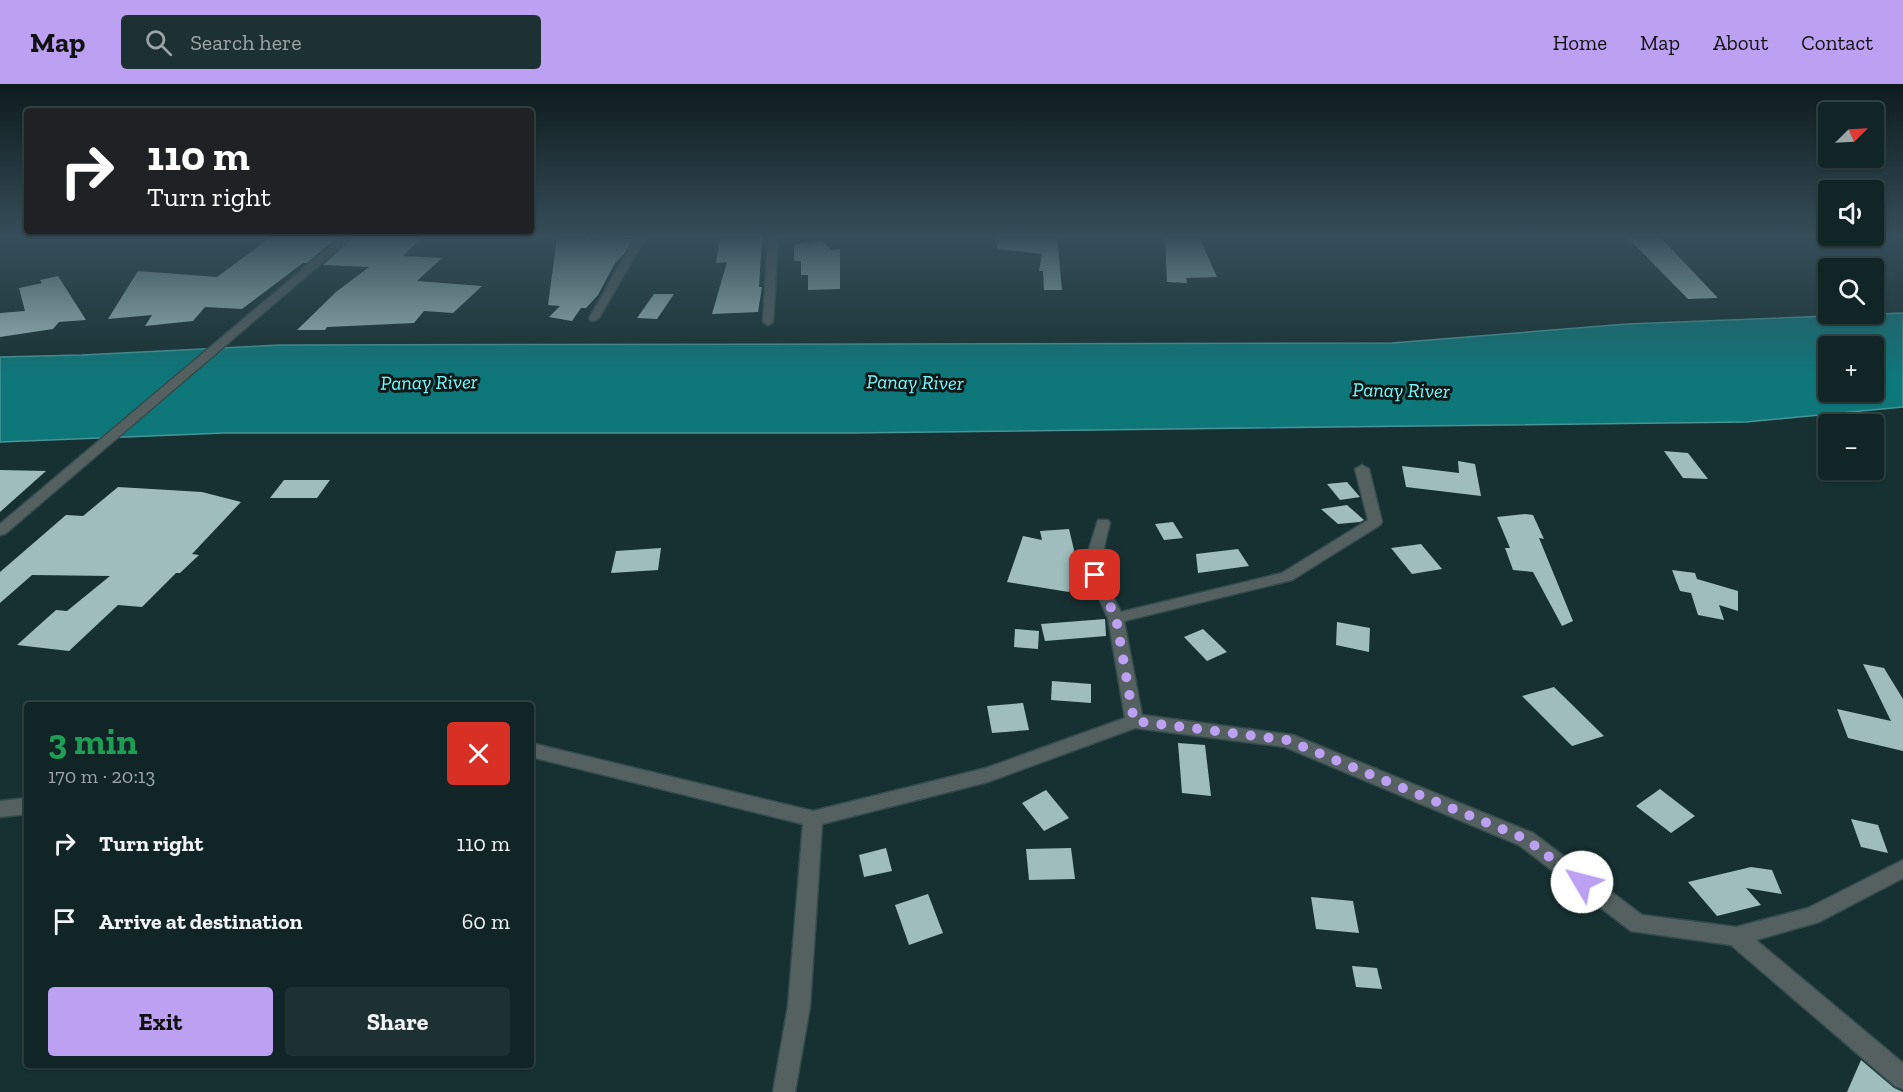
<!DOCTYPE html>
<html lang="en">
<head>
<meta charset="utf-8">
<style>
  :root { --surface:#112526; --page:#1e3132; --text:#f1f3f6; --muted:#9ca5a7; --line:#304243; --accent:#bca0f2 }
  body { margin:0; font-family:"Zilla Slab",serif; background:var(--page); color:var(--text); height:100vh; display:flex; flex-direction:column; font-size:22px; white-space:nowrap }
  * { box-sizing:border-box; margin:0 }
  p { font-size:20px; color:var(--muted) }
  .icon { flex:none; width:33px; height:33px; fill:none; stroke:currentColor; stroke-width:2; stroke-linecap:round; stroke-linejoin:round }
  .map { position:relative; flex:1; overflow:hidden }
  .panel { position:absolute; left:24px; top:618px; width:510px; height:366px; display:flex; flex-direction:column; background:var(--surface); border-radius:6px; box-shadow:0 2px 4px #0004,0 0 0 2px var(--line) }
  .panel>* { flex:none }
  .banner { position:absolute; left:24px; top:24px; width:510px; height:126px; border-radius:6px; box-shadow:0 2px 4px #0004,0 0 0 2px var(--line); background:#202124; color:#fff; overflow:hidden }
  .needle { width:39px; rotate:66deg }
  .fabs { position:absolute; left:1818px; top:18px; display:grid; gap:12px }
  .fabs a { display:grid; place-items:center; width:66px; height:66px; border-radius:6px; background:var(--surface); box-shadow:0 2px 4px #0004,0 0 0 2px var(--line); font-size:30px }
  .pin { position:absolute; display:grid; place-items:center; width:51px; height:51px; color:#fff; margin:-26px; border-radius:12px; box-shadow:0 3px 9px #0006 }
  .me { position:absolute; width:66px; margin:-33px; rotate:307deg; stroke-linejoin:round; filter:drop-shadow(0 0 4px #0008) }
  .turn { display:flex; align-items:center; gap:21px; height:126px; padding:0 24px; font-size:27px }
  .turn .icon { width:78px; height:78px; stroke-width:2.5 }
  .turn b { display:block; font-size:42px; line-height:51px }
  .round { display:grid; place-items:center; flex:none; width:63px; height:63px; border-radius:6px; background:var(--page) }
  .summary { display:flex; align-items:center; justify-content:space-between; height:102px; padding:0 24px }
  h1 { font-size:36px; font-weight:700; line-height:45px; color:#1e9e55 }
  .primary-button { display:flex; gap:12px; margin-top:auto; padding:12px 24px }
  .primary-button a { flex:1; height:69px; border-radius:6px; background:var(--accent); color:#111; font-size:24px; font-weight:700; line-height:69px; text-align:center }
  .primary-button a+a { background:var(--page); color:var(--text) }
  ul { padding:0; list-style:none }
  li { display:flex; align-items:center; gap:18px; height:78px; padding:0 24px }
  li div { flex:1 }
  li b { display:block; font-size:22px }
  li em { font-style:normal }
  header { display:flex; align-items:center; gap:36px; box-sizing:border-box; height:84px; padding:0 30px; background:var(--accent); color:#111 }
  header strong { font-size:28px }
  nav { display:flex; gap:33px; margin-inline-start:auto; font-size:21px }
  .search { width:420px; height:54px; background:var(--page); display:flex; align-items:center; gap:15px; box-sizing:border-box; padding:0 21px; border-radius:6px; color:var(--muted); font-size:22px }
  .map>svg:first-child { display:block }
</style>
</head>
<body>
<header>
<strong>Map</strong>
<div class="search"><svg class="icon" aria-label="search" viewBox="0 0 24 24"><circle cx="10" cy="10" r="6"/><path d="M15 15l6 6"/></svg>Search here</div>
<nav><a>Home</a><a>Map</a><a>About</a><a>Contact</a></nav>
</header>
<div class="map">
<svg width="1903" height="1008" viewBox="0 0 1903 1008">
  <rect width="100%" height="100%" fill="#173132"/>
  <path fill="#0e777a" stroke="#479597" stroke-width="1.5" fill-rule="evenodd" d="M 1903,229 L 1903,323 L 1746,338 L 851,349 L 225,349 L 0,358 L 0,273 L 82,271 L 281,261 L 1392,259 L 1627,240 ZM 1828,262 L 1874,262 L 1874,308 L 1828,308 Z"/>
  <g fill="#9fbdbd">
    <polygon points="271,153 337,153 307,179 303,179 242,225 205,223 193,237 145,242 152,231 108,235 138,187 217,193"/>
    <polygon points="354,153 423,153 403,172 442,174 417,197 482,202 453,229 424,227 414,239 327,243 325,246 297,246 336,208 369,183 323,181"/>
    <polygon points="557,153 590,153 590,156 632,155 624,170 615,179 598,211 586,224 581,224 572,237 549,233 560,222 548,221"/>
    <polygon points="720,153 762,153 759,203 762,203 758,228 712,230 727,178 716,179"/>
    <polygon points="998,153 1057,153 1062,206 1044,206 1043,187 1039,187 1042,170 997,165"/>
    <polygon points="1165,153 1199,153 1217,193 1186,194 1187,199 1167,198"/>
    <polygon points="1627,153 1660,153 1718,214 1688,215"/>
    <polygon points="822,156 831,166 840,165 840,205 808,206 808,191 801,191 801,177 794,177 794,161"/>
    <polygon points="58,192 86,236 59,238 53,245 0,253 0,229 25,227 19,204 42,199 40,196"/>
    <polygon points="654,210 674,210 657,235 637,234"/>
    <polygon points="1664,367 1688,369 1708,395 1683,394"/>
    <polygon points="1458,377 1475,380 1481,412 1406,403 1402,382 1459,389"/>
    <polygon points="0,386 46,387 0,428"/>
    <polygon points="284,396 330,396 317,414 270,414"/>
    <polygon points="1347,398 1360,413 1340,416 1327,400"/>
    <polygon points="118,403 202,408 241,418 192,470 199,471 180,489 176,489 142,523 118,521 69,567 17,561 56,526 67,527 110,492 32,491 0,519 0,488 66,431 83,432"/>
    <polygon points="1347,421 1364,436 1360,438 1338,440 1321,425"/>
    <polygon points="1525,430 1533,431 1544,455 1539,454 1573,537 1562,542 1533,488 1513,486 1505,464 1510,464 1497,433"/>
    <polygon points="1173,438 1183,454 1164,456 1155,440"/>
    <polygon points="1069,445 1074,466 1070,483 1073,483 1069,508 1007,498 1023,452 1042,456 1040,447"/>
    <polygon points="1421,460 1442,485 1412,490 1391,464"/>
    <polygon points="661,464 658,486 611,489 616,467"/>
    <polygon points="1238,465 1249,482 1198,489 1196,470"/>
    <polygon points="1672,486 1695,489 1697,495 1738,507 1738,527 1719,521 1724,536 1698,531 1691,509 1680,507"/>
    <polygon points="1105,535 1106,552 1045,557 1041,540"/>
    <polygon points="1337,538 1370,544 1369,568 1336,561"/>
    <polygon points="1015,545 1039,547 1038,565 1014,563"/>
    <polygon points="1203,545 1227,568 1207,577 1184,553"/>
    <polygon points="1863,580 1884,584 1903,615 1903,667 1848,654 1837,625 1891,637"/>
    <polygon points="1052,597 1091,600 1091,619 1051,616"/>
    <polygon points="1554,603 1604,652 1572,662 1522,612"/>
    <polygon points="1023,619 1029,646 992,649 987,622"/>
    <polygon points="1178,659 1205,661 1211,712 1182,709"/>
    <polygon points="1660,705 1695,732 1671,749 1636,722"/>
    <polygon points="1046,706 1069,734 1044,747 1022,719"/>
    <polygon points="1851,735 1878,741 1888,769 1861,763"/>
    <polygon points="886,764 892,787 864,793 859,771"/>
    <polygon points="1071,764 1075,795 1029,796 1026,765"/>
    <polygon points="1751,783 1772,786 1782,810 1746,804 1761,821 1717,832 1688,798"/>
    <polygon points="928,810 943,849 909,861 895,821"/>
    <polygon points="1311,813 1353,817 1359,849 1316,845"/>
    <polygon points="1352,882 1377,884 1382,905 1356,903"/>
    <polygon points="1861,976 1894,1004 1903,1008 1847,1008"/>
  </g>
  <g fill="none" stroke-linecap="round" stroke-linejoin="round">
    <g stroke="#344c4d" stroke-width="3">
      <g id="minor">
        <polygon points="636,153 646,153 599,234 594,237 590,236 589,234"/>
        <polygon points="768,153 778,153 773,238 768,241 763,238"/>
        <path d="M 1362,381 L 1369,385 L 1382,438 L 1380,441 L 1292,496 L 1124,537 L 1142,631 L 1293,651 L 1533,749 L 1642,831 L 1736,843 L 1808,824 L 1903,776 L 1903,794 L 1819,838 L 1756,856 L 1903,979 L 1903,1005 L 1895,1002 L 1731,861 L 1631,847 L 1519,761 L 1285,663 L 1135,644 L 988,698 L 822,740 L 810,922 L 795,1008 L 773,1008 L 788,922 L 803,740 L 531,673 L 531,659 L 813,727 L 986,684 L 1125,634 L 1108,534 L 1088,491 L 1088,468 L 1098,436 L 1108,436 L 1110,439 C 1098,484 1100,487 1121,528 L 1282,489 L 1368,436 L 1355,385 Z"/>
        <polygon points="27,714 27,730 0,733 0,717"/>
      </g>
    </g>
    <g stroke="#344c4d" stroke-width="3">
      <polygon id="tertiary" points="341,153 352,153 5,450 0,451 0,440"/>
    </g>
    <use href="#minor" fill="#556161" fill-rule="evenodd"/>
    <use href="#tertiary" fill="#556161" fill-rule="evenodd"/>
  </g>
  <linearGradient id="sky" x2="0" y2="1"><stop stop-color="#0d1b1c"/><stop offset="0.52" stop-color="#364e5a"/><stop offset="1" stop-color="#364e5a" stop-opacity="0"/></linearGradient>
  <rect width="1903" height="294" fill="url(#sky)"/>
  <g fill="none" stroke-linecap="round" stroke-linejoin="round">
    <polyline stroke="#bca0f2" stroke-width="10" stroke-dasharray="0 18" points="1095,491 1116,534 1134,637 1287,656 1526,755 1582,798"/>
  </g>
  <g text-anchor="middle" stroke-width="6" stroke-linejoin="round" paint-order="stroke">
    <g font-size="20" font-style="italic" fill="#77f9fc" stroke="#0c1717">
      <text transform="translate(429 298) rotate(-1)" y="7">Panay River</text>
      <text transform="translate(915 298) rotate(1)" y="7">Panay River</text>
      <text transform="translate(1401 306) rotate(1)" y="7">Panay River</text>
    </g>
  </g>
</svg>
<div class="fabs">
<a><svg class="needle" viewBox="-14 -14 28 28"><path d="M0-13l5 13h-10z" fill="#e53935"/><path d="M0 13l5-13h-10z" fill="#9ca5a7"/></svg></a>
<a><svg class="icon" aria-label="sound" viewBox="0 0 24 24"><path d="M4 9h4l5-4v14l-5-4H4zM17 9q2 3 0 6"/></svg></a>
<a><svg class="icon" aria-label="search" viewBox="0 0 24 24"><circle cx="10" cy="10" r="6"/><path d="M15 15l6 6"/></svg></a>
<a>+</a>
<a>−</a>
</div>
<div class="pin" style="left:1095px;top:491px;background:#d93025"><svg class="icon" aria-label="arrive" viewBox="0 0 24 24"><path d="M6 21V4h12l-3 4 3 4H6"/></svg></div>
<svg class="me" style="left:1582px;top:798px" viewBox="-20 -20 40 40"><circle r="19" fill="#fff"/><path d="M0-13L10 11 0 6-10 11z" fill="#bca0f2"/></svg>
<div class="banner">
<div class="turn"><svg class="icon" aria-label="right" viewBox="0 0 24 24"><path d="M7 20v-9h11M14 6l5 5-5 5"/></svg><div><b>110 m</b>Turn right</div></div>
</div>
<section class="panel">
<div class="summary"><div><h1>3 min</h1><p>170 m · 20:13</p></div><a class="round" style="background:#d93025;color:#fff"><svg class="icon" aria-label="close" viewBox="0 0 24 24"><path d="M6 6l12 12M18 6L6 18"/></svg></a></div>
<ul>
<li><svg class="icon" aria-label="right" viewBox="0 0 24 24"><path d="M7 20v-9h11M14 6l5 5-5 5"/></svg><div><b>Turn right</b></div><em>110 m</em></li>
<li><svg class="icon" aria-label="arrive" viewBox="0 0 24 24"><path d="M6 21V4h12l-3 4 3 4H6"/></svg><div><b>Arrive at destination</b></div><em>60 m</em></li>
</ul>
<div class="primary-button"><a>Exit</a><a>Share</a></div>
</section>
</div>
</body>
</html>
